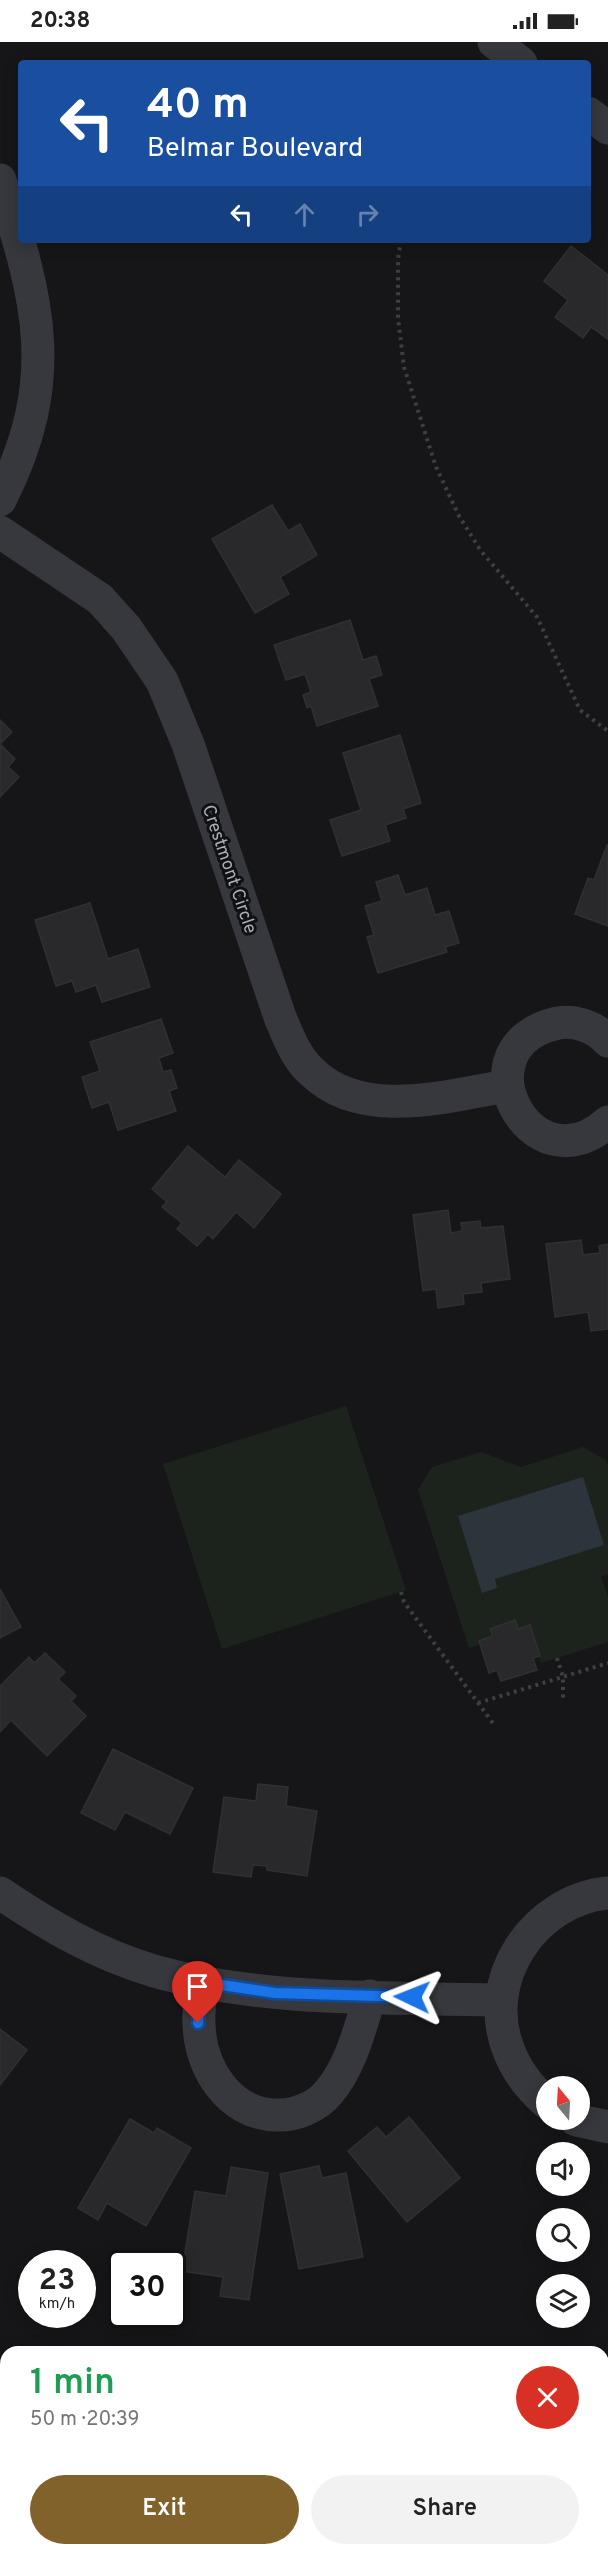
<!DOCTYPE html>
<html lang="en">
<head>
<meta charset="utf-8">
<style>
  :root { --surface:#fff; --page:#f2f2f2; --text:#222; --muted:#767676; --accent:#80622a }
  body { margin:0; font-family:Overpass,sans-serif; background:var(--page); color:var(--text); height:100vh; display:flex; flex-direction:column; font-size:22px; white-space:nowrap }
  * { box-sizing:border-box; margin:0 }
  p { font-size:20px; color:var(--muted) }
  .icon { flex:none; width:33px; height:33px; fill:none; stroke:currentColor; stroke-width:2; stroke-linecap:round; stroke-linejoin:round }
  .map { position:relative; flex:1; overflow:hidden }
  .side { position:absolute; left:0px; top:2304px; width:609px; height:210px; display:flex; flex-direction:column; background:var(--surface); border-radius:18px 18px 0 0; box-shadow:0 3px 15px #0003 }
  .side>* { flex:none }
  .hud { position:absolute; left:18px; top:18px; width:573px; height:183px; border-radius:6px; box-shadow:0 3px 15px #0003; background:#1a4fa0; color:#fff; overflow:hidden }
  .needle { width:39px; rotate:342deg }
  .controls { position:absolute; left:536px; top:2034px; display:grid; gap:12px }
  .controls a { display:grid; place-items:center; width:54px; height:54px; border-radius:50%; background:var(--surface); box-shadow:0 3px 15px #0003; font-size:30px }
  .speed { position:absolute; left:18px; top:2208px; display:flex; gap:12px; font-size:30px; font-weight:700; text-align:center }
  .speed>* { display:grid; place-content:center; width:78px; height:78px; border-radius:50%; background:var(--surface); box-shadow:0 3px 15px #0003; line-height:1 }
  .speed small { font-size:15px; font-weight:400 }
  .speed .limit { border:3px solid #111; border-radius:9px; background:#fff; color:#111 }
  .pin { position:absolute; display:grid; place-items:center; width:51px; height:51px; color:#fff; margin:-62px -26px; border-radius:50% 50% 50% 0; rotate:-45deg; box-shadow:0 0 6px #0007 }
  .pin .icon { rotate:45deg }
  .me { position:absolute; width:66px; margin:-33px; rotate:272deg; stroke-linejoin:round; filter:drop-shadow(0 0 4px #0008) }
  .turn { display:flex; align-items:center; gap:21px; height:126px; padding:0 30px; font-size:27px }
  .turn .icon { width:78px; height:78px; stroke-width:2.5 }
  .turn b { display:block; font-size:42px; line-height:51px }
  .lanes { display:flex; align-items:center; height:57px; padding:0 30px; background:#0003; justify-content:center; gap:30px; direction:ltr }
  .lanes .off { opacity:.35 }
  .round { display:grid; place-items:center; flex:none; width:63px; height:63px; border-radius:32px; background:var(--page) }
  .headline { display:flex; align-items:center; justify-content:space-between; height:102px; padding:0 30px }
  h1 { font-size:36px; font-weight:600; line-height:45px; color:#1e9e55 }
  .action { display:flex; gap:12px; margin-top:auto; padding:12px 30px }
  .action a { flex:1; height:69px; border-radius:36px; background:var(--accent); color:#fff; font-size:24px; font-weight:600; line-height:69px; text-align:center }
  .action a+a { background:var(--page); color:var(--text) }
  .status { display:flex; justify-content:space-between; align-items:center; height:42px; padding:0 30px; background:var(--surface); direction:ltr }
  .status svg { height:16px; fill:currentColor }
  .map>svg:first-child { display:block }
</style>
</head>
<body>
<div class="status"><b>20:38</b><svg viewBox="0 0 49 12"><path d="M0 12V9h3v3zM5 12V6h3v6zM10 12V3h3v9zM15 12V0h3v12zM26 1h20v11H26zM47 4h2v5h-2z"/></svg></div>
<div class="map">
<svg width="608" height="2514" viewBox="0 0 608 2514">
  <rect width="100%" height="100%" fill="#161618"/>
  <g fill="#1c231d">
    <polygon points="346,1364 406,1548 222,1607 163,1422"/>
    <polygon points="583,1405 606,1418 608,1423 608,1532 601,1535 608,1555 608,1600 541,1621 530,1586 469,1606 418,1448 432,1425 481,1410 521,1425"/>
  </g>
  <polygon fill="#2c353c" points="583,1435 604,1503 495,1537 497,1546 482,1551 458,1474"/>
  <g fill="#29292c" stroke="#303034" stroke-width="1.5">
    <polygon points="571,204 608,233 608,297 591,285 583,296 555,275 568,258 544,239"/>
    <polygon points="272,463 288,489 300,482 317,513 280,535 289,552 255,571 212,497"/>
    <polygon points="350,578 363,618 376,614 382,633 369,637 378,664 317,684 311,664 307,666 303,653 311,650 305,632 286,638 274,603"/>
    <polygon points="0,678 12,690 0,702"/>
    <polygon points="400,693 421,761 403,767 406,776 385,783 390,799 342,814 330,778 361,768 343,711"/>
    <polygon points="0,702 15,717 8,725 19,735 0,755"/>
    <polygon points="607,803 608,803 608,884 575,872 588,836 594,838"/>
    <polygon points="398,833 405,853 427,846 435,873 449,869 459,901 445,905 447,910 378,931 367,895 374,893 365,864 382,859 376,840"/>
    <polygon points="90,861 108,917 138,907 150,945 102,960 96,943 76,950 72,939 56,944 35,878"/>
    <polygon points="161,977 173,1011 159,1016 163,1030 171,1028 177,1046 169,1049 176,1069 118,1088 109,1060 92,1066 82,1035 100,1029 90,1000"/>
    <polygon points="188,1104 225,1135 239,1118 281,1152 254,1186 236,1170 213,1197 208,1192 197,1204 177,1187 182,1181 162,1165 167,1160 152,1147"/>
    <polygon points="448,1168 451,1191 462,1189 461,1181 480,1179 481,1186 503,1184 510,1237 481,1241 482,1250 463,1252 464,1262 438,1266 436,1247 423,1249 413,1173"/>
    <polygon points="581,1198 583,1213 600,1211 599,1204 608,1202 608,1287 591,1289 588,1270 555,1275 546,1202"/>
    <polygon points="0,1547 21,1585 0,1596"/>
    <polygon points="515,1578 518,1587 530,1583 540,1614 533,1616 537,1628 501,1639 497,1628 489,1631 479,1599 493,1594 490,1587"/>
    <polygon points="45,1611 65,1630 58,1637 76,1654 71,1659 86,1674 47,1714 11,1678 0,1690 0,1644 29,1615 34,1621"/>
    <polygon points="113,1707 193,1746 170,1792 125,1770 115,1788 81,1771"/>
    <polygon points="258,1742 288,1745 286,1764 317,1769 307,1834 267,1828 267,1824 253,1823 251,1835 213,1830 224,1755 256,1759"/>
    <polygon points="0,1987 27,2008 0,2043"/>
    <polygon points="409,2075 460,2136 407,2180 348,2109 377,2085 386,2095"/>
    <polygon points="130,2077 154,2091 157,2086 191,2106 146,2184 107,2161 98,2178 78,2166"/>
    <polygon points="319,2124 322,2136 346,2131 363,2215 299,2227 280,2132"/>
    <polygon points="231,2125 268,2131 249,2258 220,2254 223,2235 182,2229 195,2149 226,2154"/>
  </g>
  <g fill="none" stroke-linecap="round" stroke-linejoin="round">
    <g stroke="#3d3f44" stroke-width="4" stroke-dasharray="3 4.5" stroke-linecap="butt">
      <polyline points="401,198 398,218 398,276 404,325 436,425 459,474 481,509 537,575 580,668 608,689"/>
      <polyline points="401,1550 404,1560 495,1684"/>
      <polyline points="557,1616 563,1635 563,1660"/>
      <polyline points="478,1661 608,1621"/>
    </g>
    <g stroke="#37383d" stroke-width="33">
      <polyline points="494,0 521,21"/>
      <polyline points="588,71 608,86"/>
      <path d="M 0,138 C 39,259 61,338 0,458"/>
      <path d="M 0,490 L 100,557 L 126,586 L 162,639 L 188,702 L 280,975 C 288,994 296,1016 312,1030 C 362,1079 447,1054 507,1044"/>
      <path d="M 608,999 C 596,985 575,978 558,981 C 454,1003 531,1150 608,1080"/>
      <path d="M 0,1851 C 49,1884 97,1912 154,1929 C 263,1960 388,1955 501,1958"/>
      <path d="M 202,1940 C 201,1954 198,1968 199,1982 C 200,2026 229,2072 276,2073 C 295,2074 317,2065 329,2050 C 351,2024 360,1986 370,1954"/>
      <path d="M 546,2060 C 530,2046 517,2030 509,2009 C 480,1938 534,1858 608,1851"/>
      <polyline points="576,2078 608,2085"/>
    </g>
    <g stroke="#37383d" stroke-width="33">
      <polyline points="603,2350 608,2349"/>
      <polyline points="87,2514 106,2508"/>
    </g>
  </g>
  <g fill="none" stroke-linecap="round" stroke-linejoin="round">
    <g stroke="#114b97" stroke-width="15">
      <polyline id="route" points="198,1981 202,1940 275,1951 412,1955"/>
    </g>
    <use href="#route" stroke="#1a73e8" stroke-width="10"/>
  </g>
  <g text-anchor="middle" stroke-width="6" stroke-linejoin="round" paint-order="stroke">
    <g font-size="18" fill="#a8adb8" stroke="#111113">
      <text transform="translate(230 827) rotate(71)" y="6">Crestmont Circle</text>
    </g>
  </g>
</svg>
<div class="controls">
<a><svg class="needle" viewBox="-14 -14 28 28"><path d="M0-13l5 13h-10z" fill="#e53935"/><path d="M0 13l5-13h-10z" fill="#767676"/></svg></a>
<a><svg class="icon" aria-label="sound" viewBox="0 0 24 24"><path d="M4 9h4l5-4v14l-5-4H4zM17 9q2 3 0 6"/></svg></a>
<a><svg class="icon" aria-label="search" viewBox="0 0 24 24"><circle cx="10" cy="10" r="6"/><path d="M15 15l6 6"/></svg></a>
<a><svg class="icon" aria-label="layers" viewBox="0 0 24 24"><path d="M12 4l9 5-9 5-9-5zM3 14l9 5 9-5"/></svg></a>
</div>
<div class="speed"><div>23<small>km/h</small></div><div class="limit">30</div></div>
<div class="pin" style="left:198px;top:1981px;background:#d93025"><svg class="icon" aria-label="arrive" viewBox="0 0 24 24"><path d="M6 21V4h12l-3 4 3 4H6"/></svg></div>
<svg class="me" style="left:412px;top:1955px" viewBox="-20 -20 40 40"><path d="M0-17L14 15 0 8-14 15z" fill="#1a73e8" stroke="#fff" stroke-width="4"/></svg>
<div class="hud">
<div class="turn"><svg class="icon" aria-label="left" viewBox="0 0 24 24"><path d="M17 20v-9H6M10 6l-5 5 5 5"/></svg><div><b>40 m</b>Belmar Boulevard</div></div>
<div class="lanes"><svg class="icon" aria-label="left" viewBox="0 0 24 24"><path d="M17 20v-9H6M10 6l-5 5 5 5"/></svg><svg class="icon off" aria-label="ahead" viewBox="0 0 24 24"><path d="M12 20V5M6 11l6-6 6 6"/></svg><svg class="icon off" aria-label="right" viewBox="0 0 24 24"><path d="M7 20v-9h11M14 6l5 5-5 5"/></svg></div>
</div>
<section class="side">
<div class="headline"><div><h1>1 min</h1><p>50 m · 20:39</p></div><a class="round" style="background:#d93025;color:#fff"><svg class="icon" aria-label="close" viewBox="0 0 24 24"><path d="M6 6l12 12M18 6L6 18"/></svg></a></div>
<div class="action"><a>Exit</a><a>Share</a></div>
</section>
</div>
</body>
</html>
